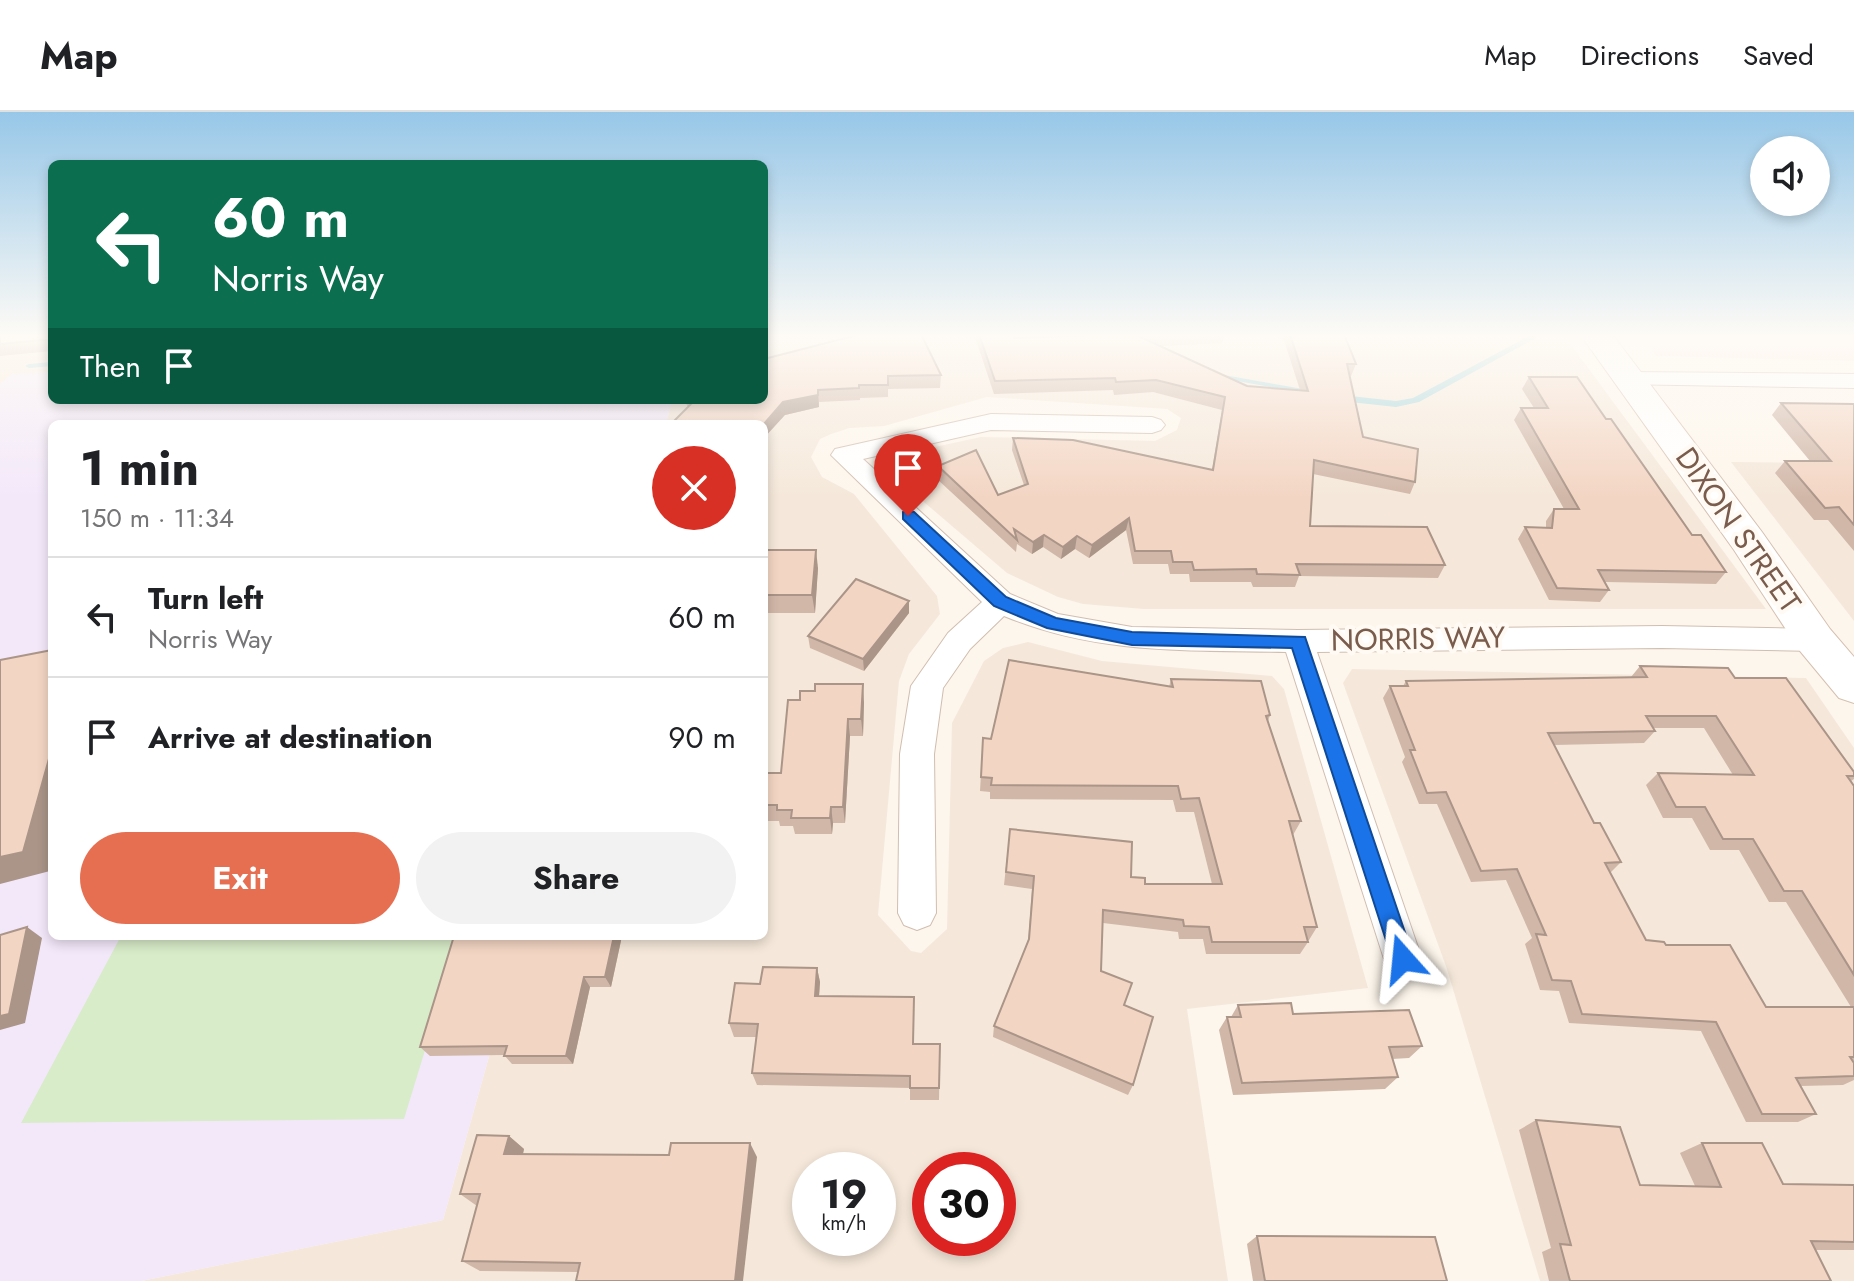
<!DOCTYPE html>
<html lang="en">
<head>
<meta charset="utf-8">
<style>
  :root { --surface:#fff; --page:#f2f2f2; --text:#202124; --muted:#757577; --line:#e0e0e0; --accent:#e76f51 }
  body { margin:0; font-family:Jost,sans-serif; background:var(--page); color:var(--text); height:100vh; display:flex; flex-direction:column; font-size:30px; white-space:nowrap }
  * { box-sizing:border-box; margin:0 }
  p { font-size:26px; color:var(--muted) }
  .icon { flex:none; width:44px; height:44px; fill:none; stroke:currentColor; stroke-width:2; stroke-linecap:round; stroke-linejoin:round }
  .map { position:relative; flex:1; overflow:hidden }
  .panel { position:absolute; left:48px; top:308px; width:720px; height:520px; display:flex; flex-direction:column; background:var(--surface); border-radius:12px; box-shadow:0 4px 12px #0003 }
  .panel>* { flex:none }
  .hud { position:absolute; left:48px; top:48px; width:720px; height:244px; border-radius:12px; box-shadow:0 4px 12px #0003; background:#0b6e4f; color:#fff; overflow:hidden }
  .controls { position:absolute; left:1750px; top:24px; display:grid; gap:16px }
  .controls a { display:grid; place-items:center; width:80px; height:80px; border-radius:50%; background:var(--surface); box-shadow:0 4px 12px #0003; font-size:40px }
  .speed { position:absolute; left:792px; top:1040px; display:flex; gap:16px; font-size:40px; font-weight:700; text-align:center }
  .speed>* { display:grid; place-content:center; width:104px; height:104px; border-radius:50%; background:var(--surface); box-shadow:0 4px 12px #0003; line-height:1 }
  .speed small { font-size:20px; font-weight:400 }
  .speed .limit { border:12px solid #d22; background:#fff; color:#111 }
  .pin { position:absolute; display:grid; place-items:center; width:68px; height:68px; color:#fff; margin:-82px -34px; border-radius:50% 50% 50% 0; rotate:-45deg; box-shadow:0 0 8px #0007 }
  .pin .icon { rotate:45deg }
  .me { position:absolute; width:88px; margin:-44px; rotate:342deg; stroke-linejoin:round; filter:drop-shadow(0 0 6px #0008) }
  .turn { display:flex; align-items:center; gap:28px; height:168px; padding:0 32px; font-size:36px }
  .turn .icon { width:104px; height:104px; stroke-width:2.5 }
  .turn b { display:block; font-size:56px; line-height:68px }
  .then { display:flex; align-items:center; height:76px; padding:0 32px; background:#0003; gap:16px; font-size:30px }
  .round { display:grid; place-items:center; flex:none; width:84px; height:84px; border-radius:42px; background:var(--page) }
  .head { display:flex; align-items:center; justify-content:space-between; height:136px; padding:0 32px }
  h1 { font-size:48px; font-weight:700; line-height:60px }
  .primary-button { display:flex; gap:16px; margin-top:auto; padding:16px 32px }
  .primary-button a { flex:1; height:92px; border-radius:48px; background:var(--accent); color:#fff; font-size:32px; font-weight:700; line-height:92px; text-align:center }
  .primary-button a+a { background:var(--page); color:var(--text) }
  ul { padding:0; list-style:none }
  li { display:flex; align-items:center; gap:24px; height:120px; padding:0 32px; border-top:2px solid var(--line) }
  li div { flex:1 }
  li b { display:block; font-size:30px }
  li em { font-style:normal }
  header { display:flex; align-items:center; gap:48px; box-sizing:border-box; height:112px; padding:0 40px; background:var(--surface); border-bottom:2px solid var(--line) }
  header strong { font-size:38px }
  nav { display:flex; gap:44px; margin-inline-start:auto; font-size:28px }
  .map>svg:first-child { display:block }
</style>
</head>
<body>
<header>
<strong>Map</strong>
<nav><a>Map</a><a>Directions</a><a>Saved</a></nav>
</header>
<div class="map">
<svg width="1854" height="1169" viewBox="0 0 1854 1169">
  <rect width="100%" height="100%" fill="#fdf6ec"/>
  <g fill="#f5e8da" fill-rule="evenodd">
    <polygon points="0,222 52,222 52,260 12,262 0,272"/>
    <path d="M 764,222 L 1563,222 L 1766,497 L 1144,497 L 1083,492 L 1058,485 L 1007,461 L 918,385 L 901,365 L 906,349 L 935,335 L 981,325 L 1155,329 L 1177,318 L 1181,306 L 1167,297 L 987,285 L 884,314 L 849,316 L 831,322 L 820,327 L 811,345 L 822,365 L 854,382 L 937,484 L 940,502 L 909,542 L 899,569 L 878,803 L 911,839 L 921,841 L 947,817 L 952,611 L 984,549 L 1003,536 L 1028,530 L 1102,549 L 1272,564 L 1284,577 L 1368,876 L 1187,897 L 1228,1169 L 141,1169 L 443,1108 L 523,824 L 764,824 L 764,312 L 666,312 L 672,288 L 764,288 ZM 810,1058 L 878,1058 L 878,1126 L 810,1126 ZM 930,1058 L 998,1058 L 998,1126 L 930,1126 Z"/>
    <polygon points="1731,350 1854,351 1854,509"/>
    <polygon points="1352,557 1806,566 1854,636 1854,1169 1540,1169 1447,857 1343,571"/>
  </g>
  <polygon fill="#fde8e0" points="1641,222 1854,222 1854,249 1656,244"/>
  <polygon fill="#f3e8fa" points="52,260 52,288 672,288 666,312 52,312 52,824 523,824 443,1108 141,1169 0,1169 0,272 12,262"/>
  <polygon fill="#d8ecc9" points="121,824 460,824 404,1007 21,1011"/>
  <g fill="none" stroke-linecap="round" stroke-linejoin="round">
    <g fill="#a5d3da" fill-rule="evenodd">
      <polygon points="764,222 850,222 846,224 764,226"/>
      <polygon points="1533,222 1543,222 1419,290 1396,295 1341,289 1337,286 1341,283 1396,289 1413,286"/>
      <polygon points="52,250 52,254 29,256 25,254 29,252"/>
      <polygon points="1212,261 1309,278 1313,280 1309,282 1215,265 1211,263"/>
    </g>
    <g stroke="#d1beb0" stroke-width="2">
      <g id="street">
        <polygon points="1627,260 1854,262 1854,276 1619,272 1615,267 1619,262"/>
        <path d="M 991,302 L 1152,305 L 1161,308 L 1165,313 L 1161,318 L 1152,321 L 991,318 L 863,347 L 1010,482 L 1058,502 L 1132,515 L 1298,518 L 1662,514 L 1815,517 L 1826,520 L 1830,528 L 1826,536 L 1815,539 L 1662,536 L 1317,540 L 1422,847 L 1417,860 L 1403,865 L 1389,860 L 1384,847 L 1286,540 C 1188,538 1097,543 1004,504 L 970,537 L 943,576 L 934,642 L 936,801 L 930,813 L 917,818 L 904,813 L 898,801 L 900,642 L 911,574 L 948,521 L 982,490 L 831,343 L 835,337 L 844,335 Z"/>
      </g>
    </g>
    <g stroke="#d6c0b0" stroke-width="2">
      <polygon id="secondary" points="1580,222 1612,222 1762,420 1830,517 1854,545 1854,591 1839,586 1800,539 1734,438"/>
    </g>
    <use href="#street" fill="#fff" fill-rule="evenodd"/>
    <use href="#secondary" fill="#fff" fill-rule="evenodd"/>
  </g>
  <g fill="#d1b7a8" fill-rule="evenodd">
    <polygon points="0,222 52,222 52,239 0,244"/>
    <polygon points="974,222 1013,222 1015,226 1112,222 1225,222 1222,231 1162,234 1247,274 1300,278 1282,222 1344,222 1356,252 1351,264 1350,264 1363,325 1415,370 1410,382 1313,362 1310,414 1445,453 1438,466 1299,464 1295,475 1253,475 1251,470 1190,470 1189,462 1170,462 1168,452 1133,452 1126,418 1089,446 1075,437 1061,447 1043,435 1032,442 1017,432 1016,440 937,367 938,354 998,383 1024,373 1012,338 1013,326 1212,358 1222,298 1153,280 1114,283 1113,278 994,282"/>
    <polygon points="764,247 941,263 940,276 888,277 888,285 860,286 860,288 819,290 819,295 785,303 688,295 684,288 764,288"/>
    <polygon points="1529,265 1606,307 1692,423 1726,460 1716,472 1605,470 1609,478 1600,490 1549,488 1518,427 1525,415 1546,416 1546,409 1554,397 1564,397 1514,308 1521,296 1534,296 1522,277"/>
    <polygon points="1781,291 1854,292 1854,439 1828,408 1814,408 1775,361 1785,349 1810,349 1772,303"/>
    <polygon points="764,438 818,456 815,501 764,501"/>
    <polygon points="909,489 909,501 864,559 810,536 808,524"/>
    <path d="M 1640,554 L 1735,566 L 1854,660 L 1854,667 L 1851,669 L 1854,674 L 1854,968 L 1843,973 L 1801,974 L 1816,1002 L 1798,1010 L 1746,1010 L 1701,919 L 1569,911 L 1559,879 L 1540,878 L 1525,832 L 1532,826 L 1506,768 L 1471,770 L 1437,692 L 1419,692 L 1402,650 L 1405,645 L 1383,586 L 1390,574 L 1403,574 L 1406,569 L 1631,565 ZM 1653,616 L 1704,616 L 1733,663 L 1658,661 L 1646,673 L 1663,706 L 1692,706 L 1710,738 L 1739,738 L 1769,790 L 1786,790 L 1851,895 L 1766,895 L 1666,833 L 1646,828 L 1610,761 L 1621,750 L 1594,711 L 1554,633 L 1644,631 L 1655,619 Z"/>
    <polygon points="1171,567 1270,603 1268,609 1301,709 1293,723 1317,815 1309,828 1307,828 1308,830 1300,842 1206,842 1203,827 1179,827 1178,820 1103,811 1101,859 1124,893 1133,973 1128,983 993,925 994,914 1028,831 1032,777 1004,773 1010,717 1131,765 1145,772 1212,772 1194,700 1176,700 1173,688 990,687 990,680 980,679 983,626 991,627 1169,575"/>
    <polygon points="864,590 863,624 850,624 845,711 833,711 832,722 795,722 793,714 780,714 779,709 764,709 764,661 781,661"/>
    <polygon points="454,824 622,824 611,875 590,875 573,952 512,952 504,943 430,944 420,935"/>
    <polygon points="817,856 820,870 819,884 914,885 913,932 940,932 939,988 910,988 910,976 757,973 752,961 756,925 734,925 729,911 760,872"/>
    <polygon points="1238,893 1422,934 1409,946 1392,947 1398,965 1385,977 1233,983 1219,918 1227,905 1231,905"/>
    <polygon points="1536,1008 1640,1073 1695,1074 1680,1041 1702,1031 1783,1072 1854,1073 1854,1138 1815,1138 1831,1169 1549,1169 1542,1140 1551,1136 1519,1018"/>
    <polygon points="509,1024 524,1037 523,1042 757,1045 578,1160 480,1159 462,1149 477,1094 460,1082"/>
    <polygon points="1257,1124 1447,1169 1253,1169 1247,1132"/>
  </g>
  <g fill="#aa9588">
    <polygon points="818,278 819,295 785,303 764,326 764,312 783,290"/>
    <polygon points="1129,406 1126,418 1089,446 1092,433"/>
    <polygon points="1044,423 1043,435 1032,442 1033,430"/>
    <polygon points="1077,424 1075,437 1061,447 1063,435"/>
    <polygon points="816,438 818,456 815,501 812,483"/>
    <polygon points="909,489 909,501 864,559 863,547"/>
    <polygon points="863,572 864,590 863,624 861,607"/>
    <polygon points="848,607 850,624 845,711 843,695"/>
    <polygon points="52,636 52,751 50,759 0,772 0,745"/>
    <polygon points="831,695 833,711 832,722 830,706"/>
    <polygon points="27,815 42,826 25,911 0,918 0,904"/>
    <polygon points="614,824 622,824 611,875 605,865"/>
    <polygon points="817,856 820,870 818,898 815,884"/>
    <polygon points="584,865 590,875 573,952 566,944"/>
    <polygon points="509,1024 524,1037 520,1055 504,1042"/>
    <polygon points="750,1031 757,1045 743,1169 735,1169"/>
  </g>
  <g fill="#f3d5c3" stroke="#aa9588" stroke-width="2">
    <polygon points="0,222 52,222 52,227 0,232"/>
    <polygon points="861,222 921,222 941,263 888,264 888,273 859,273 859,276 818,278 818,283 783,290 764,312 671,312 691,292 688,288 764,288 764,247"/>
    <polygon points="979,222 1013,222 1015,226 1119,222 1164,222 1138,224 1247,274 1308,279 1290,222 1344,222 1356,252 1347,252 1363,325 1418,337 1415,370 1314,348 1310,414 1427,415 1445,453 1296,452 1300,463 1257,462 1256,457 1194,458 1192,450 1173,450 1171,439 1135,439 1129,406 1092,433 1077,424 1063,435 1044,423 1033,430 1014,417 1017,428 938,354 976,338 998,383 1028,372 1013,326 1073,328 1213,358 1225,285 1156,268 1116,270 1115,266 995,269"/>
    <polygon points="1529,265 1577,265 1606,307 1611,307 1692,423 1701,423 1726,460 1598,458 1609,478 1557,476 1525,415 1552,416 1554,397 1579,397 1521,296 1548,296"/>
    <polygon points="1781,291 1854,292 1854,413 1839,395 1825,396 1785,349 1831,349"/>
    <polygon points="764,438 816,438 812,483 764,483"/>
    <polygon points="856,467 909,489 863,547 808,524"/>
    <polygon points="52,538 52,636 23,740 0,745 0,548"/>
    <polygon points="1009,548 1173,575 1171,567 1261,569 1270,603 1266,604 1301,709 1289,709 1317,815 1304,815 1308,830 1212,830 1209,815 1184,814 1183,808 1103,798 1101,859 1132,871 1124,893 1153,905 1133,973 994,914 1029,827 1034,764 1006,760 1010,717 1132,730 1131,765 1145,766 1145,772 1222,772 1199,686 1181,687 1178,674 991,673 992,666 981,665 983,626 991,627"/>
    <polygon points="1640,554 1728,556 1735,566 1786,566 1854,660 1854,664 1847,664 1854,674 1854,863 1802,779 1784,779 1753,727 1723,727 1705,695 1676,695 1658,661 1754,663 1716,604 1646,604 1655,619 1548,621 1594,711 1600,711 1621,750 1605,751 1646,828 1664,830 1666,833 1730,833 1766,895 1854,895 1854,945 1850,945 1854,951 1854,964 1796,966 1816,1002 1762,1002 1716,910 1582,902 1571,869 1552,868 1536,822 1546,823 1517,757 1481,759 1446,680 1427,681 1410,638 1415,638 1390,574 1408,574 1406,569 1647,565"/>
    <polygon points="815,572 863,572 861,607 848,607 843,695 831,695 830,706 791,706 792,698 777,698 777,693 764,693 764,661 781,661 788,588 800,588 800,579 815,579"/>
    <polygon points="27,815 9,902 0,904 0,823"/>
    <polygon points="454,824 614,824 605,865 584,865 566,944 504,944 507,934 420,935"/>
    <polygon points="763,855 817,856 815,884 914,885 913,932 940,932 939,976 910,976 910,964 752,961 758,912 729,911 735,871 760,872"/>
    <polygon points="1291,891 1293,902 1409,898 1422,934 1389,935 1398,965 1242,971 1227,905 1241,905 1238,893"/>
    <polygon points="1536,1008 1620,1015 1640,1073 1721,1075 1702,1031 1762,1031 1783,1072 1854,1073 1854,1130 1811,1129 1831,1169 1570,1169 1560,1132 1571,1133"/>
    <polygon points="477,1023 509,1024 504,1042 669,1043 671,1031 750,1031 735,1169 576,1169 580,1151 462,1149 480,1082 460,1082"/>
    <polygon points="1257,1124 1435,1125 1447,1169 1265,1169"/>
  </g>
  <linearGradient id="sky" x2="0" y2="1"><stop stop-color="#97c7e8"/><stop offset="0.58" stop-color="#fefbf6"/><stop offset="1" stop-color="#fefbf6" stop-opacity="0"/></linearGradient>
  <rect width="1854" height="386" fill="url(#sky)"/>
  <polygon fill="#1a73e8" stroke="#114b97" stroke-width="2" points="908,399 914,400 1006,485 1056,506 1132,520 1305,525 1414,847 1411,854 1403,857 1395,854 1392,847 1292,536 1132,533 1047,516 994,494 903,407 903,400"/>
  <g text-anchor="middle" stroke-width="8" stroke-linejoin="round" paint-order="stroke">
    <g font-size="30" fill="#7a5c4d" stroke="#fffaf3">
      <text transform="translate(1738 418) rotate(55)" y="10">DIXON STREET</text>
      <text transform="translate(1418 527) rotate(-1)" y="10">NORRIS WAY</text>
    </g>
  </g>
</svg>
<div class="controls">
<a><svg class="icon" aria-label="sound" viewBox="0 0 24 24"><path d="M4 9h4l5-4v14l-5-4H4zM17 9q2 3 0 6"/></svg></a>
</div>
<div class="speed"><div>19<small>km/h</small></div><div class="limit">30</div></div>
<div class="pin" style="left:908px;top:404px;background:#d93025"><svg class="icon" aria-label="arrive" viewBox="0 0 24 24"><path d="M6 21V4h12l-3 4 3 4H6"/></svg></div>
<svg class="me" style="left:1403px;top:847px" viewBox="-20 -20 40 40"><path d="M0-17L14 15 0 8-14 15z" fill="#1a73e8" stroke="#fff" stroke-width="4"/></svg>
<div class="hud">
<div class="turn"><svg class="icon" aria-label="left" viewBox="0 0 24 24"><path d="M17 20v-9H6M10 6l-5 5 5 5"/></svg><div><b>60 m</b>Norris Way</div></div>
<div class="then">Then<svg class="icon" aria-label="arrive" viewBox="0 0 24 24"><path d="M6 21V4h12l-3 4 3 4H6"/></svg></div>
</div>
<section class="panel">
<div class="head"><div><h1>1 min</h1><p>150 m · 11:34</p></div><a class="round" style="background:#d93025;color:#fff"><svg class="icon" aria-label="close" viewBox="0 0 24 24"><path d="M6 6l12 12M18 6L6 18"/></svg></a></div>
<ul>
<li><svg class="icon" aria-label="left" viewBox="0 0 24 24"><path d="M17 20v-9H6M10 6l-5 5 5 5"/></svg><div><b>Turn left</b><p>Norris Way</p></div><em>60 m</em></li>
<li><svg class="icon" aria-label="arrive" viewBox="0 0 24 24"><path d="M6 21V4h12l-3 4 3 4H6"/></svg><div><b>Arrive at destination</b></div><em>90 m</em></li>
</ul>
<div class="primary-button"><a>Exit</a><a>Share</a></div>
</section>
</div>
</body>
</html>
